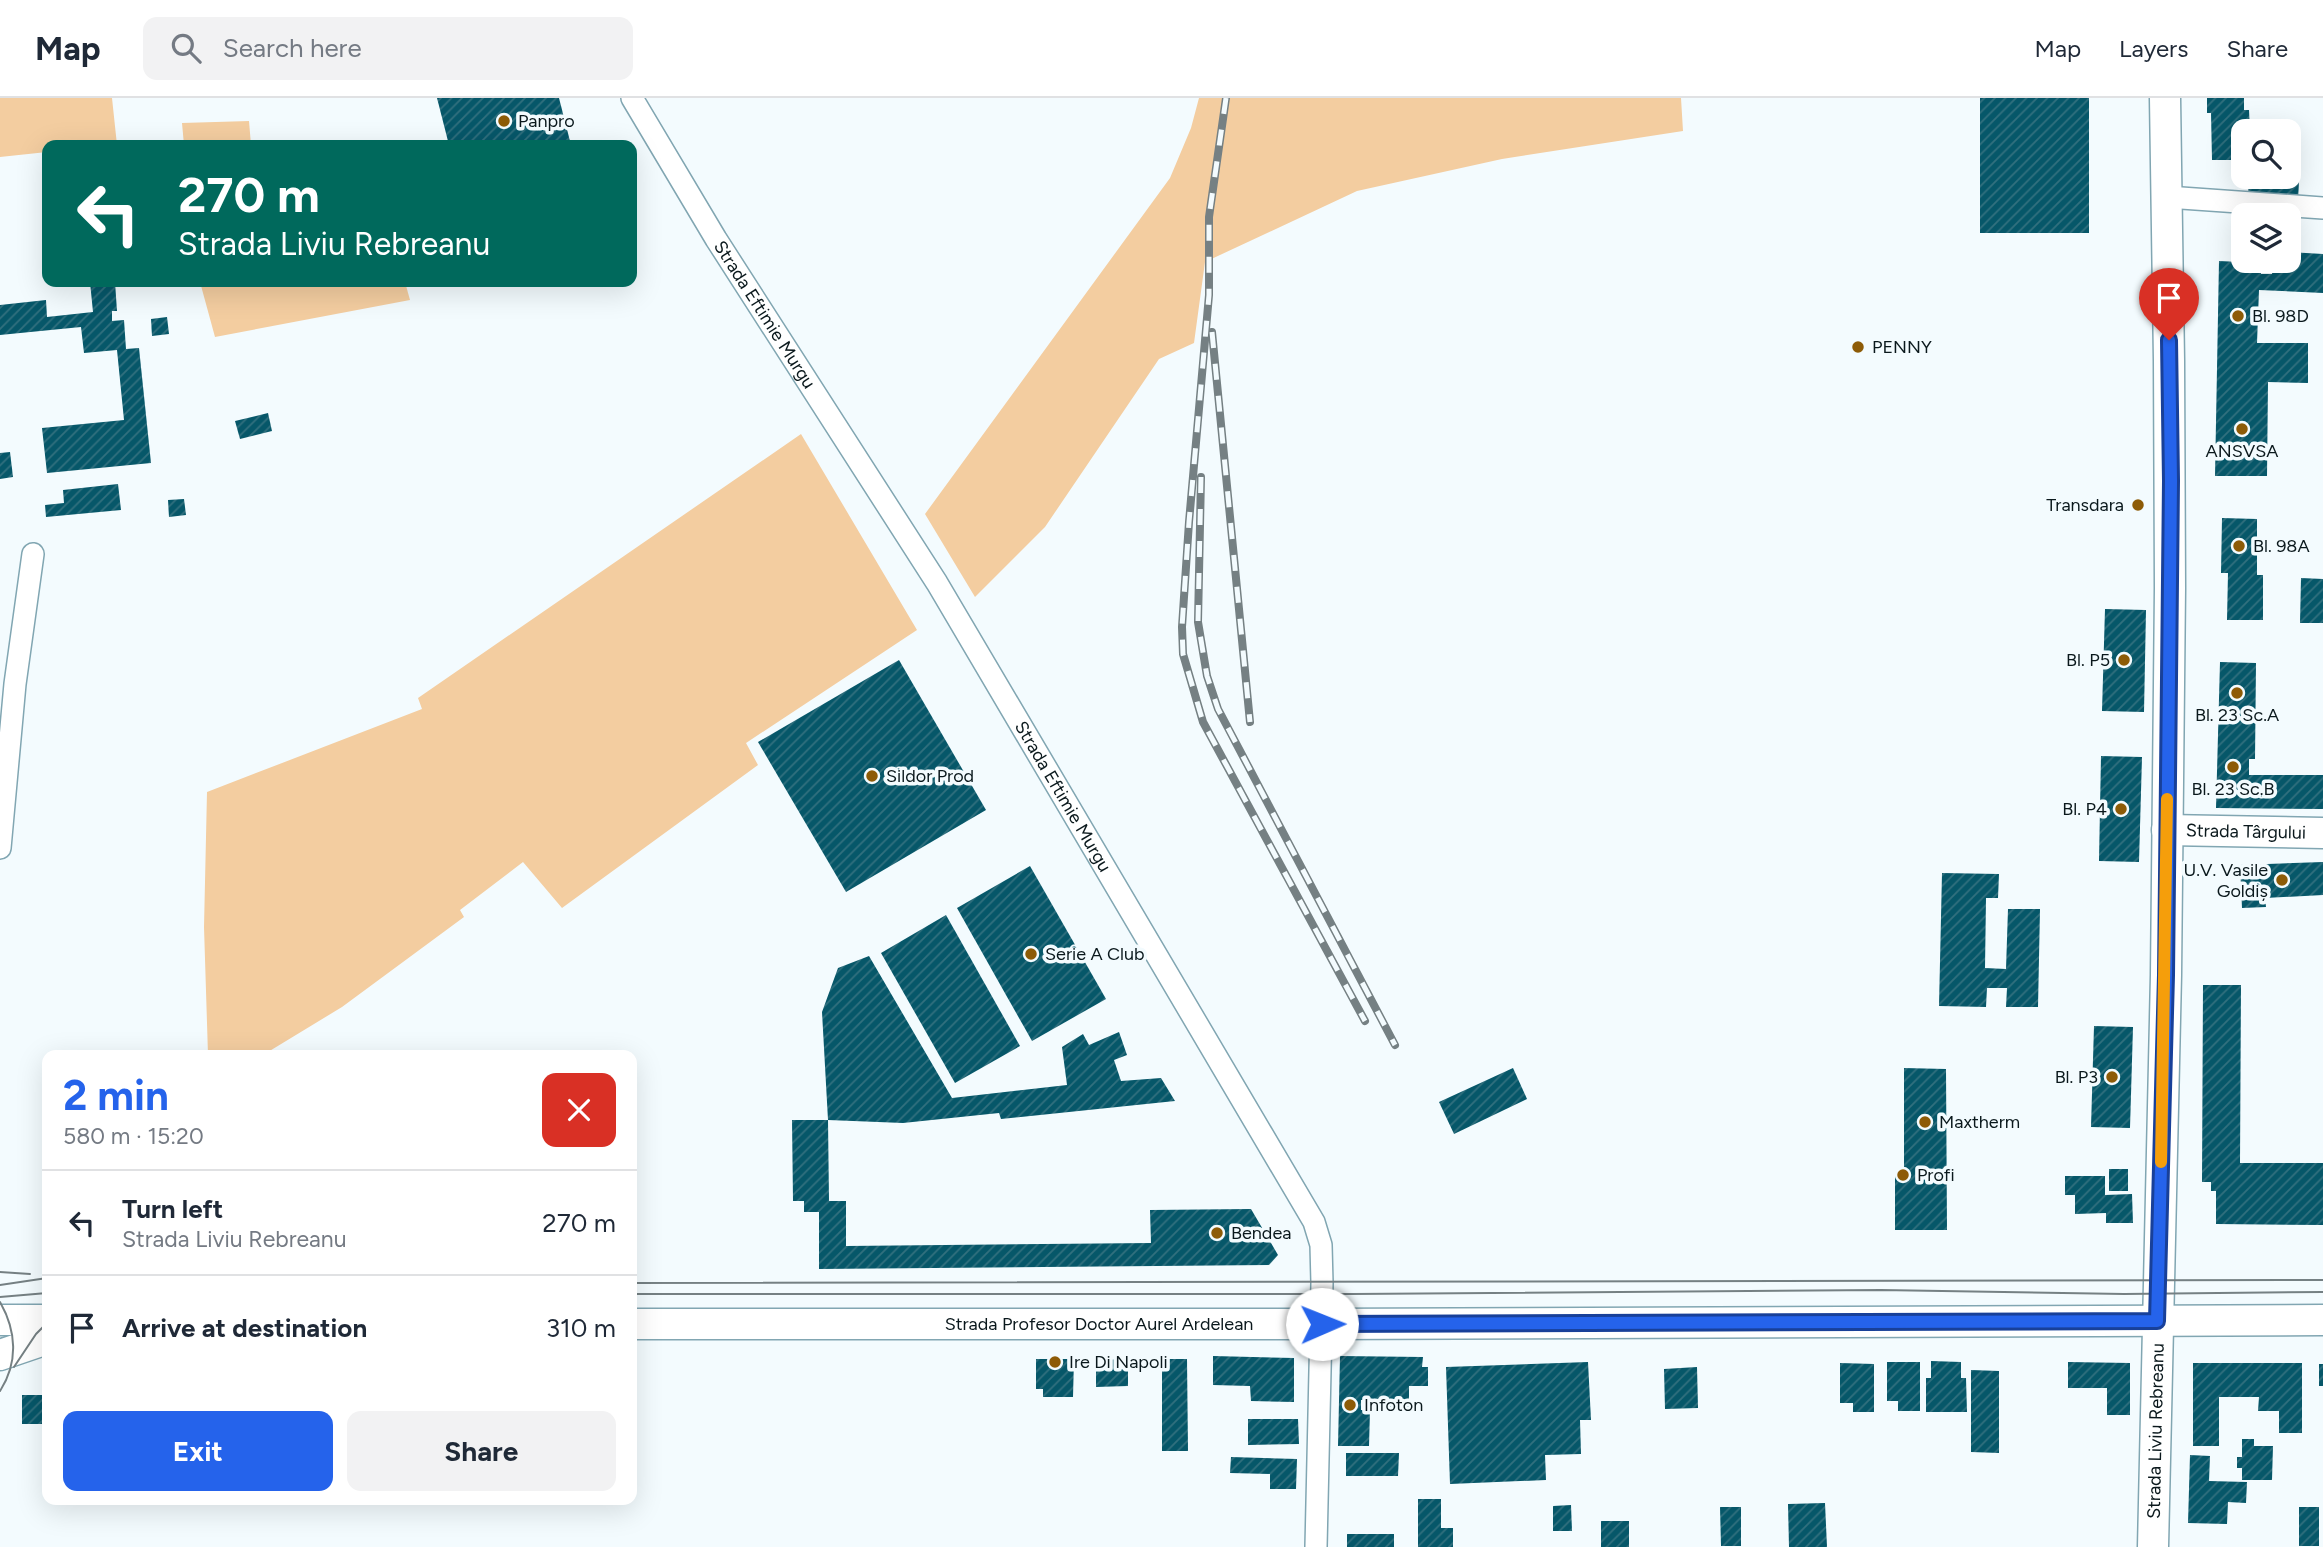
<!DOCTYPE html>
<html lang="en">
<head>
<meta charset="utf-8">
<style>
  :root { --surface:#fff; --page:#f2f2f3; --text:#1f2937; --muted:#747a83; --line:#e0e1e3; --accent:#2563eb }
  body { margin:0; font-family:Figtree,sans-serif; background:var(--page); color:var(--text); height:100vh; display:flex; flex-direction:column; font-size:26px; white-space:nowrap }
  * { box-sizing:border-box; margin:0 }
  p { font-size:23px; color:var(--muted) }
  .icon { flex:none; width:38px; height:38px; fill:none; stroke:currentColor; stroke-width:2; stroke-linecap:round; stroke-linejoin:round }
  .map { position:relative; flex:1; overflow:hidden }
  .details { position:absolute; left:42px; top:952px; width:595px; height:455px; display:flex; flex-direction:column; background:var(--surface); border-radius:14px; box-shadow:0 7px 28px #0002 }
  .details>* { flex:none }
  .top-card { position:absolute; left:42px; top:42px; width:595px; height:147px; border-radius:14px; box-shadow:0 7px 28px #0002; background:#00695c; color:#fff; overflow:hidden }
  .controls { position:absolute; left:2231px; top:21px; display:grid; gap:14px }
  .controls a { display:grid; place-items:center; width:70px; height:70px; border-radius:14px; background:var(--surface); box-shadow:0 7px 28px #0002; font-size:35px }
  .pin { position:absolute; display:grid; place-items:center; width:60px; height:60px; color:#fff; margin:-72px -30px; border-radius:50% 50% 50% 0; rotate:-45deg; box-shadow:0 0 7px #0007 }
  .pin .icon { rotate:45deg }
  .me { position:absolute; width:77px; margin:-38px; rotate:89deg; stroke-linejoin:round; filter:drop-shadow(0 0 5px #0008) }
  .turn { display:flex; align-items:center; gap:24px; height:147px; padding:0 21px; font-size:32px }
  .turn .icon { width:91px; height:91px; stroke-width:2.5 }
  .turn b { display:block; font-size:49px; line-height:60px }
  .round { display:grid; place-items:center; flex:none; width:74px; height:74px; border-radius:14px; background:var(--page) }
  .summary { display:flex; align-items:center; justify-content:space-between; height:119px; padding:0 21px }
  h1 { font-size:42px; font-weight:700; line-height:52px; color:var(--accent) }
  .action { display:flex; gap:14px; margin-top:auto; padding:14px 21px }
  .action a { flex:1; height:80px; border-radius:14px; background:var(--accent); color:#fff; font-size:28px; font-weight:700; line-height:80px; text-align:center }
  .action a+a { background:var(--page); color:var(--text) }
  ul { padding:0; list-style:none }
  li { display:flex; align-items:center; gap:21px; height:105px; padding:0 21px; border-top:2px solid var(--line) }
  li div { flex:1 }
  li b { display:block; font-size:26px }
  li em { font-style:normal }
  header { display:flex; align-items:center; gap:42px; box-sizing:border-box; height:98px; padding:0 35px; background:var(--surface); border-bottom:2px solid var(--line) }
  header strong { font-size:33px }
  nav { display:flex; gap:38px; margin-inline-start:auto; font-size:24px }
  .search { width:490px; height:63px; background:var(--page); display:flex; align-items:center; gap:18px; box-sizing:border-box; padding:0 24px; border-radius:14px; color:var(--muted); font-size:26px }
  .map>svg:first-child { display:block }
</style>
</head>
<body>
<header>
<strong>Map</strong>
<div class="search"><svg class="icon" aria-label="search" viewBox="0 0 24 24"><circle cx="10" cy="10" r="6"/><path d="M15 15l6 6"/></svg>Search here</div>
<nav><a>Map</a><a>Layers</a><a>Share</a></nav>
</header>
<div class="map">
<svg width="2323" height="1449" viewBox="0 0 2323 1449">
  <defs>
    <pattern id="building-hatch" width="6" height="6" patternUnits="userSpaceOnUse" patternTransform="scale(1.75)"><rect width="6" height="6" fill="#065769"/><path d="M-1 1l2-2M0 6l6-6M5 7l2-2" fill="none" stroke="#32707e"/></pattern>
  </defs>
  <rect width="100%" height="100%" fill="#f3fbfe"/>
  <g fill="#f3cda0">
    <polygon points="0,0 112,0 117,47 47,47 47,54 0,59"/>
    <polygon points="1199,0 1681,0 1683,33 1502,61 1357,93 1205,164 1194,245 1159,261 1045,429 975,499 925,416 1170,80 1191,30"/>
    <polygon points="249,23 251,47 184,47 182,25"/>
    <polygon points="200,184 405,184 410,202 215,239"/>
    <polygon points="801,336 917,532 746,645 758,667 562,810 523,764 460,812 464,819 342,909 263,957 208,957 204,829 207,694 422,611 418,600"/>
  </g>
  <g fill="url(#building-hatch)">
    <polygon points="437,0 559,0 571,47 449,47"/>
    <rect x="1980" y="0" width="109" height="135"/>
    <polygon points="2207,0 2244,0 2244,12 2249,12 2250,33 2244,33 2244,62 2212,62 2211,15 2207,15"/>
    <polygon points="2289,64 2300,65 2298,102 2248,99 2249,79 2289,79"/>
    <polygon points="2289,154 2323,156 2323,195 2259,192 2257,245 2308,245 2308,285 2268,284 2267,378 2215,378 2219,163 2261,165 2261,176 2272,176 2273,163 2289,163"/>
    <polygon points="90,184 115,184 117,213 112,213 112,223 124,222 126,251 139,250 151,365 47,375 42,330 124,322 117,252 84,255 81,229 0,237 0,207 46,202 47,219 93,214"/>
    <polygon points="167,219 169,236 152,238 151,221"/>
    <polygon points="268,315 272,333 240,341 235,323"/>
    <polygon points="10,354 13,379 0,381 0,355"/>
    <polygon points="118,386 121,412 46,419 45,407 64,405 63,392"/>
    <polygon points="184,401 186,417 169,419 168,402"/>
    <polygon points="2222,420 2257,421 2257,477 2263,477 2263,522 2227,522 2228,475 2221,475"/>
    <polygon points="2301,480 2323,481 2323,525 2300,525"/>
    <polygon points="2105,511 2146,512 2144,614 2102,613"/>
    <polygon points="899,562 986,712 846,794 758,644"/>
    <polygon points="2220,564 2256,565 2255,661 2249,661 2249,677 2323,677 2323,711 2216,710"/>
    <polygon points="2101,658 2142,659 2139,764 2099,763"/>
    <polygon points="2323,764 2323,797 2265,800 2266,809 2242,810 2240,767"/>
    <polygon points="1030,768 1106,901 1032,943 957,810"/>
    <polygon points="1942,775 1999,776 1998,800 1986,800 1985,870 2006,871 2008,811 2040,811 2038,909 2006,909 2007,890 1987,890 1986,909 1939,908"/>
    <polygon points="946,817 1020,948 955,985 881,855"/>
    <polygon points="869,858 952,1000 1067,987 1062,949 1083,936 1089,947 1119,934 1127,957 1114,962 1121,983 1161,980 1175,1003 1001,1021 999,1015 903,1025 828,1022 822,914 838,870"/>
    <polygon points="2203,887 2241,887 2240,1065 2323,1065 2323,1127 2216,1126 2216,1093 2211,1093 2211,1084 2202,1084"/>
    <polygon points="2094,928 2133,929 2130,1030 2091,1029"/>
    <polygon points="1513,970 1527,1001 1454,1036 1439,1004"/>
    <polygon points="1904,970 1946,971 1947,1132 1895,1132 1895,1077 1904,1077"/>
    <polygon points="792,1022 828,1022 829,1103 846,1103 846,1148 1151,1145 1150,1112 1251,1111 1278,1157 1269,1167 819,1171 819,1114 804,1114 804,1103 793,1103"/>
    <rect x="2109" y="1071" width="19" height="22"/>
    <polygon points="2065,1078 2105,1078 2105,1097 2132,1096 2133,1125 2106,1125 2106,1115 2075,1116 2075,1097 2065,1097"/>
    <polygon points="1213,1258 1294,1260 1294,1304 1251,1303 1250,1288 1213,1287"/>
    <polygon points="1340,1258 1423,1259 1422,1269 1428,1269 1428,1288 1409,1288 1409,1310 1390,1310 1390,1302 1361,1302 1361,1312 1370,1312 1369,1348 1338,1348"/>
    <polygon points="1036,1261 1074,1261 1073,1299 1043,1299 1043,1291 1036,1291"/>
    <polygon points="1128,1261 1128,1288 1096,1289 1096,1262"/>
    <polygon points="1162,1261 1187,1261 1188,1353 1162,1353"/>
    <polygon points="1931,1263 1961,1264 1961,1280 1966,1280 1967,1314 1926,1314 1926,1280 1931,1280"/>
    <polygon points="1588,1264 1591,1322 1580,1322 1581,1356 1545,1357 1546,1382 1450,1386 1446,1269"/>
    <polygon points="1887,1264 1920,1264 1920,1313 1898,1313 1898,1303 1887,1303"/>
    <polygon points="2068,1264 2130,1265 2130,1317 2107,1317 2107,1290 2068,1290"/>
    <polygon points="1840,1265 1874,1266 1874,1314 1853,1314 1853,1305 1840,1305"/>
    <polygon points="2193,1265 2302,1265 2302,1335 2279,1335 2279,1313 2258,1313 2259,1299 2219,1299 2219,1348 2193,1348"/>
    <rect x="2319" y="1266" width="4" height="22"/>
    <polygon points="1697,1269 1698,1310 1665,1311 1664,1271"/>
    <polygon points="1971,1272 1999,1273 1999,1355 1971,1354"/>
    <rect x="22" y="1297" width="25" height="29"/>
    <polygon points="1248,1321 1298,1321 1299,1346 1248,1347"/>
    <polygon points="2242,1341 2254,1341 2254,1348 2273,1348 2272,1382 2242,1382 2242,1370 2237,1370 2237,1359 2242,1359"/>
    <polygon points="1346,1355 1399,1355 1398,1378 1346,1378"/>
    <polygon points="2190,1357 2210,1358 2209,1383 2247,1384 2246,1405 2228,1404 2227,1426 2188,1425"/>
    <polygon points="1231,1359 1297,1361 1296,1391 1270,1391 1270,1376 1230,1375"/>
    <polygon points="1418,1401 1441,1401 1441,1430 1453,1430 1453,1449 1418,1449"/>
    <polygon points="1825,1405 1827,1449 1789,1449 1788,1406"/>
    <polygon points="1571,1407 1572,1433 1553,1433 1553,1408"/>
    <polygon points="1720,1409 1741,1409 1741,1448 1721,1448"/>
    <rect x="2299" y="1409" width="20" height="39"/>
    <rect x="1601" y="1423" width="28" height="26"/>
    <rect x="1347" y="1436" width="47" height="13"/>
  </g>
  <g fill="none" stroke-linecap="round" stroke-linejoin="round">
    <g stroke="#81a6b2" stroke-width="24">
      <g id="street">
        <path id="s1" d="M 632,0 L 716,141 L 937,485 L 1314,1124 L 1321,1147 L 1322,1185 L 1316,1449"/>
        <polyline points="2167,99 2323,110"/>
        <polyline points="0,750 15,586 33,456"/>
      </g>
    </g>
    <g stroke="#81a6b2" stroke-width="33">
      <g id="secondary">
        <path id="s2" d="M 2167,732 L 2323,735"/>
        <polyline points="0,1222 47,1222"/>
        <path id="s3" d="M 632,1226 L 1322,1226 L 2323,1222"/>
        <polyline points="0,1257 47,1241"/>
        <path id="s4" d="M 2153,1449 L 2166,877 L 2170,490 L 2169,263 L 2165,0"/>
      </g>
    </g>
    <use href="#street" stroke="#fff" stroke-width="21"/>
    <use href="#secondary" stroke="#fff" stroke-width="30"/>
    <g stroke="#758083" stroke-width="2">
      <polyline points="0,1174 30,1176"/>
      <polyline points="632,1185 2323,1182"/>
      <polyline points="0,1187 47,1180"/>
      <polyline points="632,1196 1353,1196 1881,1192 2124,1196 2323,1194"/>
      <polyline points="0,1199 47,1195"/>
      <path d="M 0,1204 C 16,1232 19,1264 0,1293"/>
      <polyline points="14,1269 36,1236 47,1225"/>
    </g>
    <g stroke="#758083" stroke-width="8">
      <g id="rail">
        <polyline points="1226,0 1209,119 1209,197 1189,424 1182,529 1183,556 1203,624 1365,923"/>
        <polyline points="1212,234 1250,624"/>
        <polyline points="1201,379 1198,524 1207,578 1218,611 1395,947"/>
      </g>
    </g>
    <use href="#rail" stroke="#f3fbfe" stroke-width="5" stroke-dasharray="16" stroke-linecap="butt"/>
  </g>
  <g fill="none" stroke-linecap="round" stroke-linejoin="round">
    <g stroke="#184099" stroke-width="18">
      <polyline id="route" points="1322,1226 2157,1223 2166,877 2171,383 2169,242"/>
    </g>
    <use href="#route" stroke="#2563eb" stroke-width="12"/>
    <polyline stroke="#f59e0b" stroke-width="12" points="2161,1064 2167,701"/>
  </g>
  <g fill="#8d5b07" stroke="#f3fbfe" stroke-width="2.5">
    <circle cx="504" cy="23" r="7"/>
    <circle cx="2238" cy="218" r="7"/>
    <circle cx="1858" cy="249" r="7"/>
    <circle cx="2242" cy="331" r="7"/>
    <circle cx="2138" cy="407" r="7"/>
    <circle cx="2239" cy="448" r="7"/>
    <circle cx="2124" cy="562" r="7"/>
    <circle cx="2237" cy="595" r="7"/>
    <circle cx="2233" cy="669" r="7"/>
    <circle cx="872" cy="678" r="7"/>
    <circle cx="2121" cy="711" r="7"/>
    <circle cx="2282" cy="782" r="7"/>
    <circle cx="1031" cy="856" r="7"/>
    <circle cx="2112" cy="979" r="7"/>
    <circle cx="1925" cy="1024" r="7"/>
    <circle cx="1903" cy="1077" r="7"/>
    <circle cx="1217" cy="1135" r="7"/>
    <circle cx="1055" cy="1264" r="7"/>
    <circle cx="1350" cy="1307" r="7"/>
  </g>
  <g text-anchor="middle" stroke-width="7" stroke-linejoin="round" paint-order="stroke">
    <g font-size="18" fill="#0a181c" stroke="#f3fbfe" text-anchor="start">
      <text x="518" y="29">Panpro</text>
      <text x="2252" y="224">Bl. 98D</text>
      <text x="1872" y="255">PENNY</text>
      <text x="2242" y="359" text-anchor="middle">ANSVSA</text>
      <text x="2124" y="413" text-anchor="end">Transdara</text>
      <text x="2253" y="454">Bl. 98A</text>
      <text x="2110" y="568" text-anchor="end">Bl. P5</text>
      <text x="2237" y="623" text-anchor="middle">Bl. 23 Sc.A</text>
      <text x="886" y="684">Sildor Prod</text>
      <text x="2233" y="697" text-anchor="middle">Bl. 23 Sc.B</text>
      <text x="2107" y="717" text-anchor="end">Bl. P4</text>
      <text x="2268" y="778" text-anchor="end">U.V. Vasile<tspan x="2268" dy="21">Goldiș</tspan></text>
      <text x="1045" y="862">Serie A Club</text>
      <text x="2098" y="985" text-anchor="end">Bl. P3</text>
      <text x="1939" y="1030">Maxtherm</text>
      <text x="1917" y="1083">Profi</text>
      <text x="1231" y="1141">Bendea</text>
      <text x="1069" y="1270">Ire Di Napoli</text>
      <text x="1364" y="1313">Infoton</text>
    </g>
    <g font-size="18" fill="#0a181c" stroke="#f3fbfe">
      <text dy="6" stroke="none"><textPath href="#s1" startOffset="254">Strada Eftimie Murgu</textPath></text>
      <text dy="6" stroke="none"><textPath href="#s1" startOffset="821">Strada Eftimie Murgu</textPath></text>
      <text dy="6" stroke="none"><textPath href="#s2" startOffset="79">Strada Târgului</textPath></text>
      <text dy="6" stroke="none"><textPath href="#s3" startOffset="467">Strada Profesor Doctor Aurel Ardelean</textPath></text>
      <text dy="6" stroke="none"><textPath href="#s4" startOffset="116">Strada Liviu Rebreanu</textPath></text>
    </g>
  </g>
</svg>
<div class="controls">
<a><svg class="icon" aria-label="search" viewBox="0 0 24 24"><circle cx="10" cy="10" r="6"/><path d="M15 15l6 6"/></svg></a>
<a><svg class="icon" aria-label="layers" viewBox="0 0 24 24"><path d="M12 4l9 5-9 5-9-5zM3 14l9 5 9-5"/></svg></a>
</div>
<div class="pin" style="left:2169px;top:242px;background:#d93025"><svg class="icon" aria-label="arrive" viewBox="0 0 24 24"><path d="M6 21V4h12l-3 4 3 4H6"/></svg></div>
<svg class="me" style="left:1322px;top:1226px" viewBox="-20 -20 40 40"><circle r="19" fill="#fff"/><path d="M0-13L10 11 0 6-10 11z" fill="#2563eb"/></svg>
<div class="top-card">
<div class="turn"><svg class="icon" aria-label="left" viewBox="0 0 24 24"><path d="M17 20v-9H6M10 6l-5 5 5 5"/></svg><div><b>270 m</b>Strada Liviu Rebreanu</div></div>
</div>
<section class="details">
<div class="summary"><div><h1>2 min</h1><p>580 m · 15:20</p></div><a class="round" style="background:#d93025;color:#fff"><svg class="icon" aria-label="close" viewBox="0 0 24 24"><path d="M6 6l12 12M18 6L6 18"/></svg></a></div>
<ul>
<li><svg class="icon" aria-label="left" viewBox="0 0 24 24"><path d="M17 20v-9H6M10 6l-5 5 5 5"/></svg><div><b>Turn left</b><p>Strada Liviu Rebreanu</p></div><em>270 m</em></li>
<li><svg class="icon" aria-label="arrive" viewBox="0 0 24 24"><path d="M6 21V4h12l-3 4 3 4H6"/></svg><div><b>Arrive at destination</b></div><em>310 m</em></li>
</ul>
<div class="action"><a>Exit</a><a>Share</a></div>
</section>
</div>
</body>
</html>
